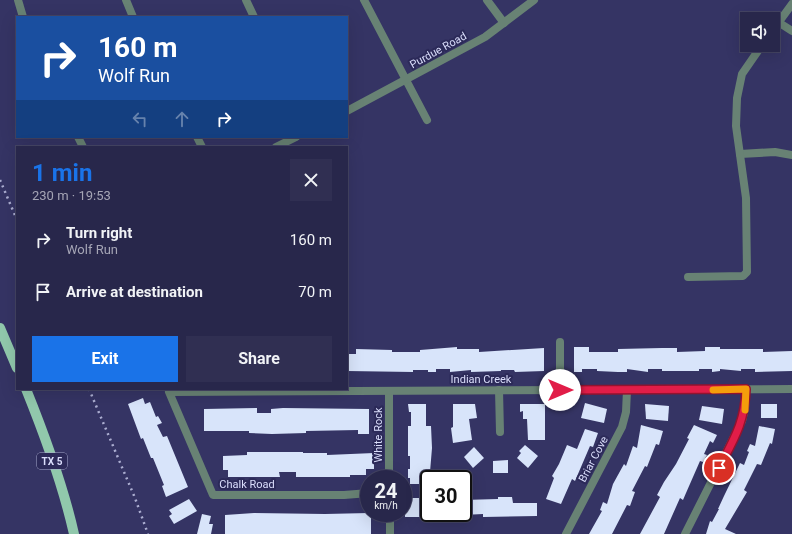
<!DOCTYPE html>
<html lang="en">
<head>
<meta charset="utf-8">
<style>
  :root { --surface:#28274b; --page:#302f52; --text:#f1f3f6; --muted:#a5a5b5; --line:#444463; --accent:#1a73e8 }
  body { margin:0; font-family:Roboto,sans-serif; background:var(--page); color:var(--text); height:100vh; display:flex; flex-direction:column; font-size:15px; white-space:nowrap }
  * { box-sizing:border-box; margin:0 }
  p { font-size:13px; color:var(--muted) }
  .icon { flex:none; width:22px; height:22px; fill:none; stroke:currentColor; stroke-width:2; stroke-linecap:round; stroke-linejoin:round }
  .map { position:relative; flex:1; overflow:hidden }
  .details { position:absolute; left:16px; top:146px; width:332px; height:244px; display:flex; flex-direction:column; background:var(--surface); border-radius:0px; box-shadow:0 4px 16px #0002,0 0 0 1px var(--line) }
  .details>* { flex:none }
  .hud { position:absolute; left:16px; top:16px; width:332px; height:122px; border-radius:0px; box-shadow:0 4px 16px #0002,0 0 0 1px var(--line); background:#1a4fa0; color:#fff; overflow:hidden }
  .controls { position:absolute; left:740px; top:12px; display:grid; gap:8px }
  .controls a { display:grid; place-items:center; width:40px; height:40px; border-radius:0px; background:var(--surface); box-shadow:0 4px 16px #0002,0 0 0 1px var(--line); font-size:20px }
  .speed { position:absolute; left:360px; top:470px; display:flex; gap:8px; font-size:20px; font-weight:700; text-align:center }
  .speed>* { display:grid; place-content:center; width:52px; height:52px; border-radius:50%; background:var(--surface); box-shadow:0 4px 16px #0002,0 0 0 1px var(--line); line-height:1 }
  .speed small { font-size:10px; font-weight:400 }
  .speed .limit { border:2px solid #111; border-radius:6px; background:#fff; color:#111 }
  .pin { position:absolute; display:grid; place-items:center; width:34px; height:34px; color:#fff; margin:-17px; border:2px solid #fff; border-radius:50%; box-shadow:0 1px 4px #0007 }
  .me { position:absolute; width:44px; margin:-22px; rotate:90deg; stroke-linejoin:round; filter:drop-shadow(0 0 3px #0008) }
  .turn { display:flex; align-items:center; gap:14px; height:84px; padding:0 16px; font-size:18px }
  .turn .icon { width:52px; height:52px; stroke-width:2.5 }
  .turn b { display:block; font-size:28px; line-height:34px }
  .lanes { display:flex; align-items:center; height:38px; padding:0 16px; background:#0003; justify-content:center; gap:20px; direction:ltr }
  .lanes .off { opacity:.35 }
  .round { display:grid; place-items:center; flex:none; width:42px; height:42px; border-radius:0px; background:var(--page) }
  .head { display:flex; align-items:center; justify-content:space-between; height:68px; padding:0 16px }
  h1 { font-size:24px; font-weight:700; line-height:30px; color:var(--accent) }
  .primary-button { display:flex; gap:8px; margin-top:auto; padding:8px 16px }
  .primary-button a { flex:1; height:46px; border-radius:0px; background:var(--accent); color:#fff; font-size:16px; font-weight:700; line-height:46px; text-align:center }
  .primary-button a+a { background:var(--page); color:var(--text) }
  ul { padding:0; list-style:none }
  li { display:flex; align-items:center; gap:12px; height:52px; padding:0 16px }
  li div { flex:1 }
  li b { display:block; font-size:15px }
  li em { font-style:normal }
  .map>svg:first-child { display:block }
</style>
</head>
<body>
<div class="map">
<svg width="792" height="534" viewBox="0 0 792 534">
  <rect width="100%" height="100%" fill="#353464"/>
  <g fill="#d8e4fa">
    <polygon points="457,347 457,349 479,349 479,352 544,348 544,371 515,372 514,370 501,370 501,371 471,372 471,370 450,372 450,369 436,369 436,372 428,372 428,370 413,370 413,372 347,371 347,354 356,354 356,349 392,350 392,352 420,352 420,350"/>
    <polygon points="574,347 589,347 589,352 618,352 618,349 662,348 677,348 677,352 705,351 705,347 720,347 720,349 763,349 763,352 792,351 792,371 755,372 755,369 741,369 741,371 720,369 720,371 712,372 712,369 699,369 699,371 662,371 662,369 648,369 648,372 627,369 627,372 618,372 597,371 597,369 582,369 582,372 574,372"/>
    <polygon points="143,398 145,404 150,402 156,417 158,416 162,423 157,425 163,437 167,436 188,487 166,497 162,486 164,485 153,458 151,458 143,438 141,439 128,404"/>
    <polygon points="585,403 607,409 604,423 581,418"/>
    <polygon points="408,404 426,404 426,426 431,426 432,448 429,484 410,484 410,478 408,478 408,469 410,469 410,456 408,456 408,426 411,426 411,412 409,412"/>
    <polygon points="453,404 475,404 477,418 469,419 472,440 453,443 451,428 453,427"/>
    <polygon points="520,404 545,404 545,440 528,440 527,419 523,419 523,411 520,412"/>
    <polygon points="645,404 669,406 668,421 646,419"/>
    <rect x="761" y="404" width="16" height="14"/>
    <polygon points="702,406 724,409 722,424 699,420"/>
    <polygon points="257,408 257,413 271,413 271,409 283,408 369,409 369,434 358,434 358,430 306,431 306,433 272,434 249,433 249,431 204,431 204,409"/>
    <polygon points="641,425 663,431 659,445 656,444 647,467 645,466 632,491 635,492 630,506 627,505 612,534 589,534 602,511 600,510 603,502 607,504 613,484 624,464 626,466 633,446 637,448"/>
    <polygon points="694,425 717,435 713,443 710,441 704,454 707,455 703,462 700,461 686,493 683,500 680,498 664,534 640,534 660,497 657,495 664,482 676,464 689,439 687,438"/>
    <polygon points="759,426 775,429 772,444 770,443 761,465 757,464 744,490 747,492 725,529 736,534 706,534 710,521 712,522 719,509 718,509 724,496 740,463 744,465 749,452 747,451 750,444 755,446"/>
    <polygon points="585,429 598,433 593,447 590,446 575,481 572,479 561,504 546,499 554,478 552,476 559,464 567,445 577,449"/>
    <polygon points="525,445 538,456 528,468 517,458 521,453 519,451"/>
    <polygon points="474,447 484,458 473,468 464,457"/>
    <polygon points="247,452 303,452 303,453 327,453 327,455 374,453 374,469 366,469 366,475 350,475 350,477 296,477 296,472 279,472 280,477 228,477 228,470 223,470 223,456 247,455"/>
    <polygon points="508,460 508,473 493,473 493,461"/>
    <polygon points="498,497 512,497 513,503 537,503 537,516 483,517 483,514 463,515 463,500 498,499"/>
    <polygon points="405,498 419,498 419,503 429,503 429,517 405,517"/>
    <polygon points="189,499 197,511 174,524 169,516 172,514 169,510"/>
    <polygon points="254,513 325,514 369,513 371,513 371,534 225,534 225,515"/>
    <polygon points="202,514 211,516 209,524 213,524 211,534 197,534"/>
  </g>
  <g fill="none" stroke-linecap="round" stroke-linejoin="round">
    <g stroke="#688274" stroke-width="8">
      <polyline points="18,0 23,17"/>
      <polyline points="126,0 133,17"/>
      <polyline points="246,0 254,17"/>
      <polyline points="364,0 427,120"/>
      <polyline points="487,0 504,23"/>
      <polyline points="778,22 792,31"/>
      <polyline points="773,30 792,4"/>
      <polyline points="347,111 485,37 534,0"/>
      <polyline points="78,137 83,147"/>
      <polyline points="197,137 202,147"/>
      <polyline points="276,147 296,137"/>
      <polyline points="740,154 775,152 792,155"/>
      <polyline points="688,277 743,276 747,272 746,198 736,126 737,98 742,74 762,45"/>
      <polyline points="499,390 500,432"/>
      <polyline points="560,390 560,342"/>
      <polyline points="389,391 389,479"/>
      <polyline points="369,493 344,495 213,495 169,392 792,389"/>
      <polyline points="390,513 390,534"/>
      <polyline points="566,534 622,427 626,412 627,390"/>
      <polyline points="685,534 742,421 745,408 746,389"/>
    </g>
    <g stroke="#91c8ac" stroke-width="10">
      <polyline points="0,328 17,368"/>
      <path d="M 26,389 C 45,436 63,485 74,534"/>
    </g>
    <g stroke="#acaed1" stroke-width="2.5" stroke-dasharray="2 4" stroke-linecap="butt">
      <polyline points="0,180 17,220"/>
      <polyline points="89,389 135,498 148,534"/>
    </g>
  </g>
  <g fill="none" stroke-linecap="round" stroke-linejoin="round">
    <g stroke="#92132f" stroke-width="10">
      <path id="route" d="M 560,390 L 746,389 C 745,422 734,439 719,468"/>
    </g>
    <use href="#route" stroke="#e11d48" stroke-width="7"/>
    <polyline stroke="#f59e0b" stroke-width="7" points="713,390 746,389 745,410"/>
  </g>
  <g text-anchor="middle" stroke-width="4" stroke-linejoin="round" paint-order="stroke">
    <rect fill="#2c2a59" stroke="#a6a8cb" stroke-width="1" x="37" y="453" width="30" height="16" rx="3"/>
    <g font-size="10" font-weight="bold" fill="#dbdefc">
      <text x="52" y="465">TX 5</text>
    </g>
    <g font-size="11" fill="#dbdefc" stroke="#2c2a59">
      <text transform="translate(438 50) rotate(-29)" y="4">Purdue Road</text>
      <text x="481" y="383">Indian Creek</text>
      <text transform="translate(378 435) rotate(-90)" y="4">White Rock</text>
      <text transform="translate(593 459) rotate(-62)" y="4">Briar Cove</text>
      <text x="247" y="488">Chalk Road</text>
    </g>
  </g>
</svg>
<div class="controls">
<a><svg class="icon" aria-label="sound" viewBox="0 0 24 24"><path d="M4 9h4l5-4v14l-5-4H4zM17 9q2 3 0 6"/></svg></a>
</div>
<div class="speed"><div>24<small>km/h</small></div><div class="limit">30</div></div>
<div class="pin" style="left:719px;top:468px;background:#d93025"><svg class="icon" aria-label="arrive" viewBox="0 0 24 24"><path d="M6 21V4h12l-3 4 3 4H6"/></svg></div>
<svg class="me" style="left:560px;top:390px" viewBox="-20 -20 40 40"><circle r="19" fill="#fff"/><path d="M0-13L10 11 0 6-10 11z" fill="#e11d48"/></svg>
<div class="hud">
<div class="turn"><svg class="icon" aria-label="right" viewBox="0 0 24 24"><path d="M7 20v-9h11M14 6l5 5-5 5"/></svg><div><b>160 m</b>Wolf Run</div></div>
<div class="lanes"><svg class="icon off" aria-label="left" viewBox="0 0 24 24"><path d="M17 20v-9H6M10 6l-5 5 5 5"/></svg><svg class="icon off" aria-label="ahead" viewBox="0 0 24 24"><path d="M12 20V5M6 11l6-6 6 6"/></svg><svg class="icon" aria-label="right" viewBox="0 0 24 24"><path d="M7 20v-9h11M14 6l5 5-5 5"/></svg></div>
</div>
<section class="details">
<div class="head"><div><h1>1 min</h1><p>230 m · 19:53</p></div><a class="round"><svg class="icon" aria-label="close" viewBox="0 0 24 24"><path d="M6 6l12 12M18 6L6 18"/></svg></a></div>
<ul>
<li><svg class="icon" aria-label="right" viewBox="0 0 24 24"><path d="M7 20v-9h11M14 6l5 5-5 5"/></svg><div><b>Turn right</b><p>Wolf Run</p></div><em>160 m</em></li>
<li><svg class="icon" aria-label="arrive" viewBox="0 0 24 24"><path d="M6 21V4h12l-3 4 3 4H6"/></svg><div><b>Arrive at destination</b></div><em>70 m</em></li>
</ul>
<div class="primary-button"><a>Exit</a><a>Share</a></div>
</section>
</div>
</body>
</html>
